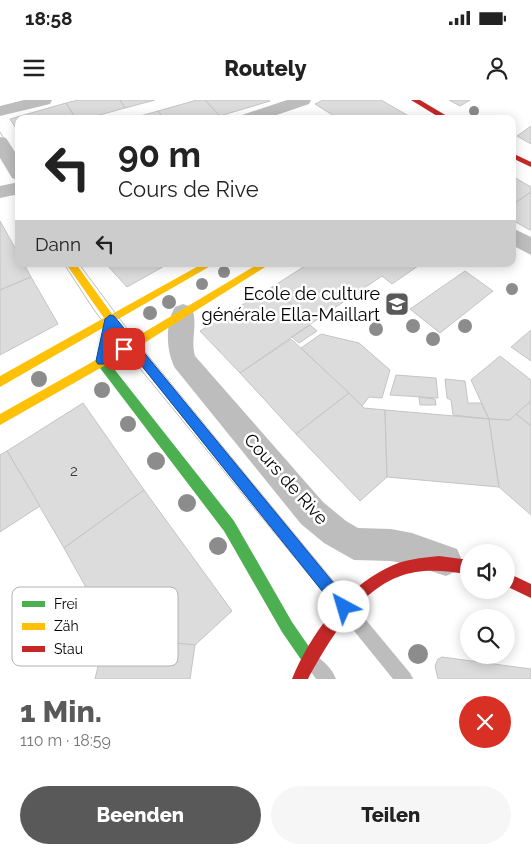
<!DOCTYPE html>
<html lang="de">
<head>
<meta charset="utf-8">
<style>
  :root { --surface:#fff; --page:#f6f6f6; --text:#222; --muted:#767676; --accent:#595959 }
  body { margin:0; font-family:Raleway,sans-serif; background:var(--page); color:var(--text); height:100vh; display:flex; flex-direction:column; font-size:19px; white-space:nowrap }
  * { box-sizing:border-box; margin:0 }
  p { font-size:16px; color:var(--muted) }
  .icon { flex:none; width:28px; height:28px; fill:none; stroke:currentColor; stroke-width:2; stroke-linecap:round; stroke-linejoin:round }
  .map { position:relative; height:579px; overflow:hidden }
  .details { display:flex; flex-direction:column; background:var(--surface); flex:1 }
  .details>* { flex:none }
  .banner { position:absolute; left:15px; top:15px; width:501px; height:152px; border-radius:10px; box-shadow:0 2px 12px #0003; background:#fff; color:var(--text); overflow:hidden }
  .tools { position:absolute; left:460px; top:444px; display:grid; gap:10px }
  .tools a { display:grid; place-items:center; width:55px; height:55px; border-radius:50%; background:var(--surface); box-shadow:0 2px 12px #0003; font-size:25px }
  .pin { position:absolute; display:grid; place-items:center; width:42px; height:42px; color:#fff; margin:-21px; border-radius:10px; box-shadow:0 2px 8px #0006 }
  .me { position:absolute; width:55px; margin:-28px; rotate:321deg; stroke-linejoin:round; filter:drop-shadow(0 0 4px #0008) }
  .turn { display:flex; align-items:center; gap:18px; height:105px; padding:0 20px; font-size:22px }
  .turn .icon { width:65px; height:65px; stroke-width:2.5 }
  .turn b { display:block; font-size:35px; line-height:42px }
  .then { display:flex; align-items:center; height:48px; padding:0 20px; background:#0003; gap:10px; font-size:19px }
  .round { display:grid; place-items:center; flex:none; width:52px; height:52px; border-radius:26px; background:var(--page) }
  .summary { display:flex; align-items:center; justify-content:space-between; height:85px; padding:0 20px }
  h1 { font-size:30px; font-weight:800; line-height:38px; color:var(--accent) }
  .action { display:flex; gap:10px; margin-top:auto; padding:10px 20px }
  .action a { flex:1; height:58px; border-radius:30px; background:var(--accent); color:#fff; font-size:20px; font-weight:800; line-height:58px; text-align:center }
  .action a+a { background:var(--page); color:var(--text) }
  .status { display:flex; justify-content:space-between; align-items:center; height:35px; padding:0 25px; background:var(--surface); direction:ltr }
  .status svg { height:14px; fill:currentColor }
  header { display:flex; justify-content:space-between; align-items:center; height:65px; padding:0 20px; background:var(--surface); font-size:22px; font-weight:800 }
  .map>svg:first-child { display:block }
</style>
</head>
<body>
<div class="status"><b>18:58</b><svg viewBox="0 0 49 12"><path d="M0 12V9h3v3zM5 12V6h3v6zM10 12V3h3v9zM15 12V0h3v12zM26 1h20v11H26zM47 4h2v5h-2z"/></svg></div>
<header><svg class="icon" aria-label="menu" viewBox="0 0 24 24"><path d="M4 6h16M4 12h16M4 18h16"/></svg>Routely<svg class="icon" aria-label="person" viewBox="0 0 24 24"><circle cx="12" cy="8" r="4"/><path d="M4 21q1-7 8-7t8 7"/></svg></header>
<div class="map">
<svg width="531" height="579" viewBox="0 0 531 579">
  <rect width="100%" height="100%" fill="#fff"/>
  <g fill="#dcdcdc" stroke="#c4c4c4">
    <polygon points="78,0 120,0 125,8 85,19 76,19 66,3"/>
    <polygon points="120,0 155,0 125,8"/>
    <polygon points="197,0 205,0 220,16 212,19 164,19 158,11"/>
    <polygon points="205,0 268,0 270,1 220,16"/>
    <polygon points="323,0 381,0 414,19 339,19 315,4"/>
    <polygon points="449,0 470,0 460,6"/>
    <polygon points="66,3 76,19 19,19 19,33 10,19"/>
    <polygon points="158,11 164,19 130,19"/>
    <polygon points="531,26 531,44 517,36"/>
    <polygon points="512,76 531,87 531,92 512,105"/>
    <polygon points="531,92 531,130 530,130 512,120 512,105"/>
    <polygon points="0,121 19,155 19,164 24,164 31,177 0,190"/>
    <polygon points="106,164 168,164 127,187"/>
    <polygon points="308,164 415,164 418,166 392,184 382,176 312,223 272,187"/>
    <polygon points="465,171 493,191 440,233 410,209"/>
    <polygon points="31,177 58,224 0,255 0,190"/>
    <polygon points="272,187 312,223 240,273 200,231"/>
    <polygon points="310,225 317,231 299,243 292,237"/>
    <polygon points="531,230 531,261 511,247"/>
    <polygon points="321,234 359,243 390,270 382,298 369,297 362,306 301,248"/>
    <polygon points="291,239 349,293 296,334 240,273"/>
    <polygon points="500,256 531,280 531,301 510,320 489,319 471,280"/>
    <polygon points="396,275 436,278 438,298 390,295"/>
    <polygon points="445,279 465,281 468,303 481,303 489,319 453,315 451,300 447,298"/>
    <polygon points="349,293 364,308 385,310 387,377 360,401 296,334"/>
    <polygon points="419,297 435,299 436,305 420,305"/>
    <polygon points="531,301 531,326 516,314"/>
    <polygon points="83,303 144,390 64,448 7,351"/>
    <polygon points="385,310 489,319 499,387 387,377"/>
    <polygon points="516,314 531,326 531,415 499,387 489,319 510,320"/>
    <polygon points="7,351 40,406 0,432 0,355"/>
    <polygon points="144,390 232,511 195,545 105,536 107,525 64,448"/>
    <polygon points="105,536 195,545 190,579 95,579"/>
    <polygon points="442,557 531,569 531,579 438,579 435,566 438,559"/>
  </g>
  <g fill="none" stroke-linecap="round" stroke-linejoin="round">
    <g fill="#bdbdbd" fill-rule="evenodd">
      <polygon points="110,215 114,216 410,573 413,579 393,579 106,222 104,219 106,216"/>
      <path d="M 313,555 C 323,559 332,569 336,579 L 316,579 L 305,563 L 307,557 Z"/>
    </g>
    <g fill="#bdbdbd" fill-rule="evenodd">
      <polygon points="24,0 52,0 50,4 0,16 0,6"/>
      <polygon points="287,0 311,0 309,4 265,19 240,19 242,15"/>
      <polygon points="0,37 6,38 19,58 19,80 12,78 0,58"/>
      <polygon points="19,82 19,94 0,98 0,86"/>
      <polygon points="512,128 531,137 531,155 512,145"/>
      <path d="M 183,204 L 191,207 C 199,221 190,240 195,256 L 323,402 L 346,421 L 358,428 L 391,429 L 412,433 L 457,449 L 462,460 L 457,471 L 446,476 L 412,465 L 391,461 L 354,460 L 324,443 L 301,424 L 175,268 C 166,251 165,224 175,207 Z"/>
    </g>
    <polygon fill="#4caf50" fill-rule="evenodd" points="110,215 115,219 107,260 234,421 292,522 314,554 317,559 314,564 309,567 304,564 282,532 224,431 97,264 96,261 105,219"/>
    <g fill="#ffc107" fill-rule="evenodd">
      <polygon points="66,164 76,164 112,214 202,164 214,164 0,287 0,276 104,218"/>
      <polygon points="258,164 270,164 141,245 0,325 0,314 133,239"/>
    </g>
    <g fill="#c62828" fill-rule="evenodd">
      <polygon points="411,0 420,0 452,19 442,19"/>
      <polygon points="512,53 531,62 531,67 512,58"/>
      <path d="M 439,456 L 469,460 L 469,474 C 450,472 434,469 416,472 C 364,480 331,537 308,579 L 292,579 C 310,535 344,489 387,468 C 404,459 421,458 439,456 Z"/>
      <polygon points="506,472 531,484 531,498 506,486"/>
    </g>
    <g stroke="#bdbdbd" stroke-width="1">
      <polyline points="0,32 19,62"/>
      <polyline points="0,52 19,86"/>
      <polyline points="64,164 94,210 124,249 394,579"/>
      <polyline points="79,164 137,242 413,579"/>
    </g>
  </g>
  <g fill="#8c8c8c">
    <circle cx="474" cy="11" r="5"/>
    <circle cx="224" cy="172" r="6"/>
    <circle cx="202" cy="184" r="6"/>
    <circle cx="512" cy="189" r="6"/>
    <circle cx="169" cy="202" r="7"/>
    <circle cx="150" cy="213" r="7"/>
    <circle cx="413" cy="226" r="7"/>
    <circle cx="465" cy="226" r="7"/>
    <circle cx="376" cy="229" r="7"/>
    <circle cx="433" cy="239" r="7"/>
    <circle cx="39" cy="279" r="8"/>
    <circle cx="102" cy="290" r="8"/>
    <circle cx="128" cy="324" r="8"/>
    <circle cx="156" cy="361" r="9"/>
    <circle cx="187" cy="403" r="9"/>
    <circle cx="218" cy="446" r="9"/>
    <circle cx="418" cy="554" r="10"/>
  </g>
  <path fill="#1a73e8" stroke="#114b97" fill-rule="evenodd" d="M 110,215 L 114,216 L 349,502 L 351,507 L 349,512 L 344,514 L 339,512 L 129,250 L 105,264 L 98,264 L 96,261 L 105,219 ZM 113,230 L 125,245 L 109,252 Z"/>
  <defs>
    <g id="school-square" transform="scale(1.25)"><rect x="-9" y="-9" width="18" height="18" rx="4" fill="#595959" stroke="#fff"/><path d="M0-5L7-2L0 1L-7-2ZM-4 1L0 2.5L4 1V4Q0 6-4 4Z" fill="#fff"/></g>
  </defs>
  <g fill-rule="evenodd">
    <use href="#school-square" x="397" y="204"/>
  </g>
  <g text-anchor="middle" stroke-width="5" stroke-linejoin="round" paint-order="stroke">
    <g font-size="15" fill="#373737">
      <text x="74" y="376">2</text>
    </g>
    <g font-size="18" fill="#000" stroke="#fff" text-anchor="end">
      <text x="380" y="200">Ecole de culture<tspan x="380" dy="21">générale Ella-Maillart</tspan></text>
    </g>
    <g font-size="18" fill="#000" stroke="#fff">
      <text transform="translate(286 379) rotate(48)" y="6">Cours de Rive</text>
    </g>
  </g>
  <rect x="12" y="487" width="166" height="79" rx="8" fill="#fff" stroke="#b2b2b2" stroke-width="1"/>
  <rect x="22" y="501" width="23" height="6" fill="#4caf50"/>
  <rect x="22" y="523" width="23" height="7" fill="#ffc107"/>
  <rect x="22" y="546" width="23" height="6" fill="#c62828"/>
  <g font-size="14" fill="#000">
    <text x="54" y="509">Frei</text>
    <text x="54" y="531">Zäh</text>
    <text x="54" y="554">Stau</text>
  </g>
</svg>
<div class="tools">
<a><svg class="icon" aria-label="sound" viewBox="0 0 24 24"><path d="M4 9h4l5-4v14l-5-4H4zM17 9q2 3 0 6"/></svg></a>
<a><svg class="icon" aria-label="search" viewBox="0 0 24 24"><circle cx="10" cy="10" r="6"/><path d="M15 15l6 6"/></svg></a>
</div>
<div class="pin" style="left:124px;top:249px;background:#d93025"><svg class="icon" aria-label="arrive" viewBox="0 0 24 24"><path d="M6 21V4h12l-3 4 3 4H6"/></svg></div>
<svg class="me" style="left:344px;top:507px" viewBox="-20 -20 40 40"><circle r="19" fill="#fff"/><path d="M0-13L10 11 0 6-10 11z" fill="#1a73e8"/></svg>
<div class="banner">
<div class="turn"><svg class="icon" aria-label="left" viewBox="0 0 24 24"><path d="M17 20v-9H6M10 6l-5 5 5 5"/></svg><div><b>90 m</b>Cours de Rive</div></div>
<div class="then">Dann<svg class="icon" aria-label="left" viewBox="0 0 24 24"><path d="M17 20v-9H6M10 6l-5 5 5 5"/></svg></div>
</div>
</div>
<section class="details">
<div class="summary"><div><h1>1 Min.</h1><p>110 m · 18:59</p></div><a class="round" style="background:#d93025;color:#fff"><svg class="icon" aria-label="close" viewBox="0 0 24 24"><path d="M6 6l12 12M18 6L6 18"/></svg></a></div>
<div class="action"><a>Beenden</a><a>Teilen</a></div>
</section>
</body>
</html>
